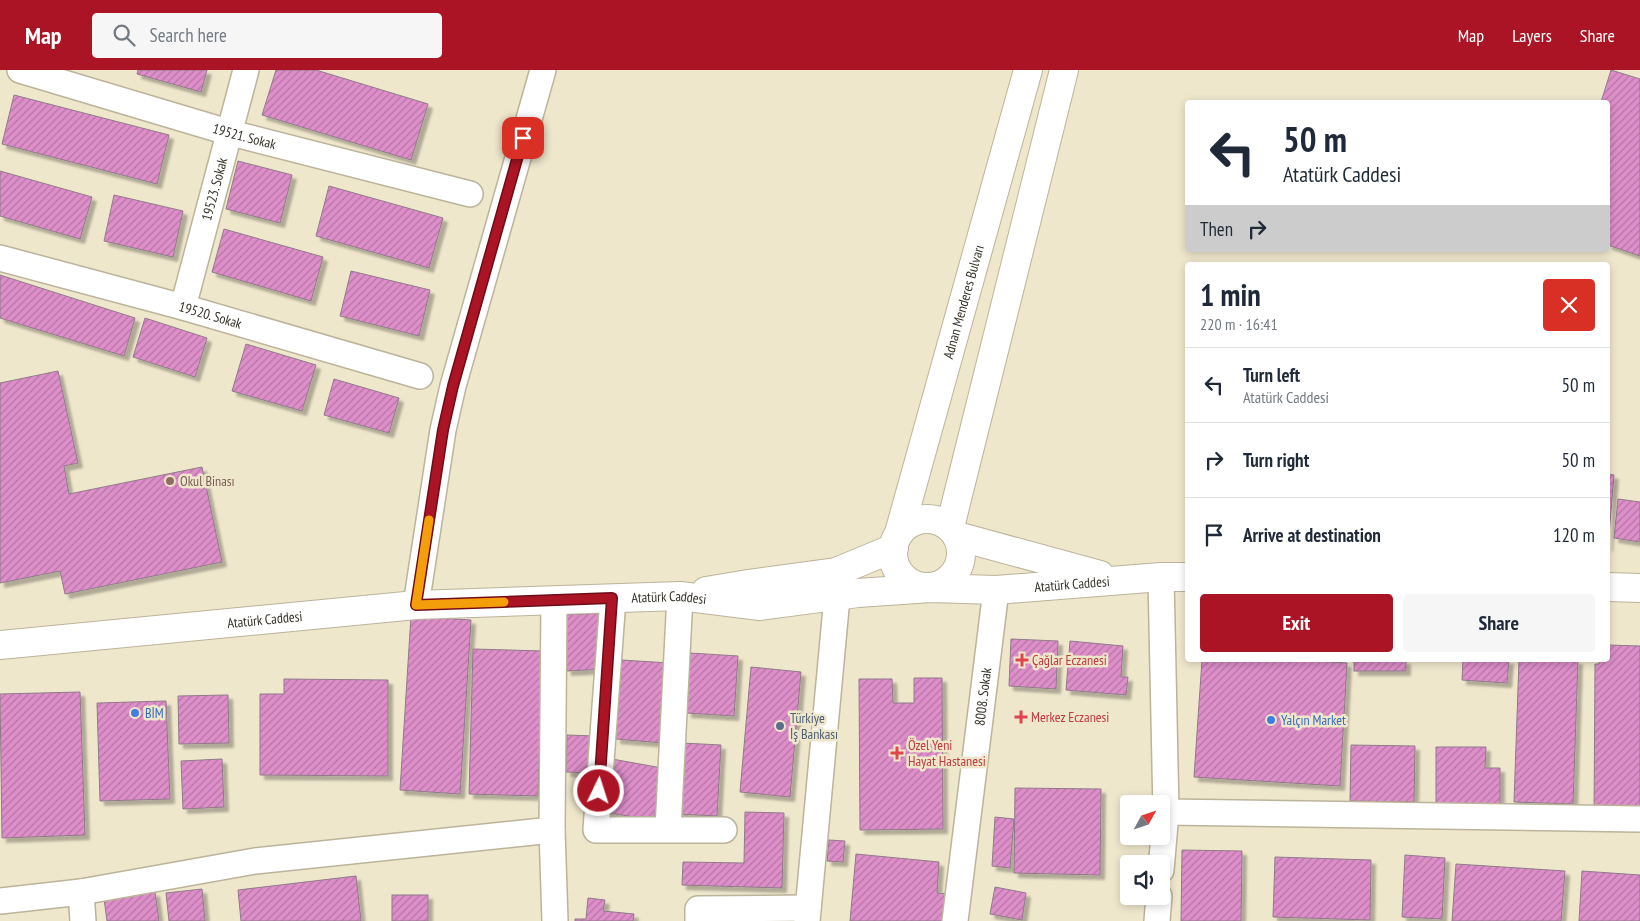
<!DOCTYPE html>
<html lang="en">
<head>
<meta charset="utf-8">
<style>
  :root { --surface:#fff; --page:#f6f6f7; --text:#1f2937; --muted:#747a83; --line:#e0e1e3; --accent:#aa1424 }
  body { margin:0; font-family:"PT Sans Narrow",sans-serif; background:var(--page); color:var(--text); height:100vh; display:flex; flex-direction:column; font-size:19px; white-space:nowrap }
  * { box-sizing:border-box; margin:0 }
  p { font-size:16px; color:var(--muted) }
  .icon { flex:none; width:28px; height:28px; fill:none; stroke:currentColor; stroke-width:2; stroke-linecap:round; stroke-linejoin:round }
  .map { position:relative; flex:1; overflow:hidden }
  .details { position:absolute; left:1185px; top:192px; width:425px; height:400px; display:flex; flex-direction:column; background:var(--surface); border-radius:5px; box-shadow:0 2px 8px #0003 }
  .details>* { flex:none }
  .top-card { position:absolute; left:1185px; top:30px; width:425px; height:152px; border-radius:5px; box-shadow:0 2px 8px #0003; background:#fff; color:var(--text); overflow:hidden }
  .needle { width:32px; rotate:50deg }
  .controls { position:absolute; left:1120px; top:725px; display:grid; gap:10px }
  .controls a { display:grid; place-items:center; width:50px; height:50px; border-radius:5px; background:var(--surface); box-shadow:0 2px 8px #0003; font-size:25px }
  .pin { position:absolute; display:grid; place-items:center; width:42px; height:42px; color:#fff; margin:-21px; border-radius:10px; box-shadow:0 2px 8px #0006 }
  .me { position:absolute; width:55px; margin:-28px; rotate:4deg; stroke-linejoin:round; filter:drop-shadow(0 0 4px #0008) }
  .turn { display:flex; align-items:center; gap:18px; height:105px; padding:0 15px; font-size:22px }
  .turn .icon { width:65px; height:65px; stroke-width:2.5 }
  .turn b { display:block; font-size:35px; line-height:42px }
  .then { display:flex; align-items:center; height:48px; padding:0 15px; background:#0003; gap:10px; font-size:19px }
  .round { display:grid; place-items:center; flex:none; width:52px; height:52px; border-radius:5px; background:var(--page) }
  .summary { display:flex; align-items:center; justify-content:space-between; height:85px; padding:0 15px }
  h1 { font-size:30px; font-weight:700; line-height:38px }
  .primary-button { display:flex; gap:10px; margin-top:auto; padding:10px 15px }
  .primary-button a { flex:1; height:58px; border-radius:5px; background:var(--accent); color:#fff; font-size:20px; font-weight:700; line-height:58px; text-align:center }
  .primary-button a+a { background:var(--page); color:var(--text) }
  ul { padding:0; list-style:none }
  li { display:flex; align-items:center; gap:15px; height:75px; padding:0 15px; border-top:1px solid var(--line) }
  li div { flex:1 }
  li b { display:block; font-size:19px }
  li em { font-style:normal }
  header { display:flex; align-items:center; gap:30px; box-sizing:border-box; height:70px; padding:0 25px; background:var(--accent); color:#fff }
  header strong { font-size:24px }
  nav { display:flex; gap:28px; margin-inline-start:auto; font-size:18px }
  .search { width:350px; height:45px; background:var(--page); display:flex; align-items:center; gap:12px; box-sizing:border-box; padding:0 18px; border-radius:5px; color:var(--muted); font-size:19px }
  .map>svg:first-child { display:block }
</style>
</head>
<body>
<header>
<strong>Map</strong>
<div class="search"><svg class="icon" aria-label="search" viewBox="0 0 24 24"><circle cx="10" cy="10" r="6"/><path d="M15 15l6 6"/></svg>Search here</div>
<nav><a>Map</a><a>Layers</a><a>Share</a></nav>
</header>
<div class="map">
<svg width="1640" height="851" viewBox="0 0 1640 851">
  <defs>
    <pattern id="building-hatch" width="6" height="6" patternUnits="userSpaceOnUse" patternTransform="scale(1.25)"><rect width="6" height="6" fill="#de8fca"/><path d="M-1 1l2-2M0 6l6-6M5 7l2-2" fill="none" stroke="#b575a4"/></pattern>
    <filter id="shadow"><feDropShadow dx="4.5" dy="4.5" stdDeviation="1" flood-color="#0004"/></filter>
  </defs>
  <rect width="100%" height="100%" fill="#efe7cc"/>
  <g fill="url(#building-hatch)" stroke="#907989" filter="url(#shadow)">
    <polygon points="138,0 207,0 201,22 137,4"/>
    <polygon points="276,0 316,0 428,34 411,90 262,45"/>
    <polygon points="1611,0 1640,9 1640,186 1608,175 1608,32 1601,32"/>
    <polygon points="14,25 169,65 157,114 2,74"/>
    <polygon points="238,91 292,105 280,153 226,139"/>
    <polygon points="0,101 92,127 80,169 0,146"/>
    <polygon points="329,116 443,148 429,198 316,166"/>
    <polygon points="114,125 183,141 173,187 104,171"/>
    <polygon points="224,159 323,187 311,231 212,202"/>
    <polygon points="351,201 430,220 419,266 340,246"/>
    <polygon points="0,205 135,248 124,286 0,248"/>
    <polygon points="145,248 207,268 195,307 133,287"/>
    <polygon points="246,274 316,295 302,341 232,321"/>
    <polygon points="58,301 78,393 64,396 69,424 202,397 222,492 65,524 60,501 0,513 0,313"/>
    <polygon points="334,309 399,328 389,363 324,345"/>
    <polygon points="1608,404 1614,405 1608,477"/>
    <polygon points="1618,429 1640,432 1640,472 1614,468"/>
    <polygon points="601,543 604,599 567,601 563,545"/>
    <polygon points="411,546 471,550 460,724 400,720"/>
    <polygon points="1011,569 1058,571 1056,619 1009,616"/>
    <polygon points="1070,571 1123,576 1121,607 1128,607 1126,625 1066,620"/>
    <polygon points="1608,575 1640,576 1640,748 1594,748 1595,594 1599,594 1599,590 1608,590"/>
    <polygon points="473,579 543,581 538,726 469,724"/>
    <polygon points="690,583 738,586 734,646 687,643"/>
    <polygon points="622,590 670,593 664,673 616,669"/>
    <polygon points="1202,590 1303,590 1347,593 1340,716 1194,707"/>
    <rect x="1354" y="590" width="52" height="11"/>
    <polygon points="1463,590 1509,590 1507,613 1462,610"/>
    <polygon points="1519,590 1578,590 1573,734 1514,732"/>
    <polygon points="751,597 801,602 790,727 740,722"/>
    <polygon points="914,608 942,608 943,759 860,760 859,609 892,609 893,633 914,633"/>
    <polygon points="284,609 388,610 388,706 260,705 260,624 284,624"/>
    <polygon points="80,622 85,765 2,768 0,624"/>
    <polygon points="228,625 229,673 179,674 178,626"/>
    <polygon points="166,631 170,729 100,731 97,633"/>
    <polygon points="567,665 594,666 593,703 566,702"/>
    <polygon points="682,673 721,675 717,746 678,744"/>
    <polygon points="1351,675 1415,676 1414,732 1350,731"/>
    <polygon points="1436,677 1486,677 1485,698 1500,698 1500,738 1436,738"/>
    <polygon points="222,689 224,737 183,739 181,691"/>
    <polygon points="612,689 662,698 654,750 603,742"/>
    <polygon points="1015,718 1101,719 1100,805 1014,803"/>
    <polygon points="745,742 784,743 782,818 682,815 683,792 744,793"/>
    <polygon points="995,747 1014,749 1010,798 992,796"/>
    <polygon points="829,770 845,771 843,792 827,791"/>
    <polygon points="1182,780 1242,781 1241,851 1181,851"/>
    <polygon points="856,784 939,792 937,823 947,824 945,851 850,851"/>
    <polygon points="1405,785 1445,788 1442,849 1402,847"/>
    <polygon points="1275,787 1371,790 1370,850 1273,847"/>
    <polygon points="1456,794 1565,801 1561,851 1452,851"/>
    <polygon points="1582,801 1640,805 1640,851 1579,851"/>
    <polygon points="356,806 361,851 241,851 238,820"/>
    <polygon points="995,817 1026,823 1022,850 990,844"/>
    <polygon points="202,819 205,851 169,851 166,823"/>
    <polygon points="155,822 159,851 107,851 104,829"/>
    <rect x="392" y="825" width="36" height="26"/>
    <polygon points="588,828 605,830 603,841 634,844 633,851 575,851 575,849 586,849"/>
  </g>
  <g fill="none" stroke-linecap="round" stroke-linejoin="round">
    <g stroke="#bbb39a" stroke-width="28">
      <g id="street">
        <path id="s1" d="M 20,0 L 231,63 L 470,124"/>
        <path id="s2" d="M 0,188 L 183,237 L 420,306"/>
        <path id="s3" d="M 183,237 L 246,0"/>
        <polyline points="613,528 596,760 724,760"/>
        <polyline points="554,531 552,760 555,851"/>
        <polyline points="416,535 443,360 453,316 543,0"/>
        <polyline points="1166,742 1640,749"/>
        <polyline points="668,759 680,526"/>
        <polyline points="1161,800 1166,742 1161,507"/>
        <polyline points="81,822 83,851"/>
        <polyline points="0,831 81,822 255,791 552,760"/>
        <polyline points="698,851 698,839 808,838"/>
        <polyline points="807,851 837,527"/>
        <path id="s4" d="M 955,851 L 996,520"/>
        <polyline points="1157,851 1159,826"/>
      </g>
    </g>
    <g stroke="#bbb39a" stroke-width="30">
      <g id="secondary">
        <circle cx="927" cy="483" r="34"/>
        <polyline points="950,457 1064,0"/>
        <path id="s5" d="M 899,463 L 1028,0"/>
        <polyline points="957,466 1100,505"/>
        <polyline points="1608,517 1640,518"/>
        <polyline points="706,521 748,514 836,502 894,478"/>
        <path id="s6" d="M 0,575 L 416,535 L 680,526 L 760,536 L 858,523 L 931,518 L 996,520 L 1161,507 L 1188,507"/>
      </g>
    </g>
    <use href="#street" stroke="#fff" stroke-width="25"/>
    <use href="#secondary" stroke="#fff" stroke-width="28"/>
  </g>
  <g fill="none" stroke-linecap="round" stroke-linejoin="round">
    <g stroke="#6e0d17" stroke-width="12">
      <polyline id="route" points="523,68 453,316 443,360 416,535 612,528 599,721"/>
    </g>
    <use href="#route" stroke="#aa1424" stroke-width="9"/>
    <polyline stroke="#f59e0b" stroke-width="9" points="429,450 416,535 504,532"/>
  </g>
  <circle fill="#8d6e63" stroke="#efe7cc" stroke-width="2" cx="170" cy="411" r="5"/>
  <g fill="#e0444e" stroke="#efe7cc" stroke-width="2">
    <path d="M1019.5 582.5h5v5h5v5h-5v5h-5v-5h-5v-5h5z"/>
    <path d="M1018.5 639.5h5v5h5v5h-5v5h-5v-5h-5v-5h5z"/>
    <path d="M894.5 675.5h5v5h5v5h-5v5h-5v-5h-5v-5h5z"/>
  </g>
  <g fill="#3f7fe0" stroke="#efe7cc" stroke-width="2">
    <circle cx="135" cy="643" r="5"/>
    <circle cx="1271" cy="650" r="5"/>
  </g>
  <circle fill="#5c6f8a" stroke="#efe7cc" stroke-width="2" cx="780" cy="656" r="5"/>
  <g text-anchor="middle" stroke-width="5" stroke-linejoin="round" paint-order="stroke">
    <g font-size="14" fill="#353228" stroke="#efe7cc">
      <text dy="5" stroke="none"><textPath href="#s1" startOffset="234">19521. Sokak</textPath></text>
      <text dy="5" stroke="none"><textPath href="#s3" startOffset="122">19523. Sokak</textPath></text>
      <text dy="5" stroke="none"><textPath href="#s5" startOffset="240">Adnan Menderes Bulvarı</textPath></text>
      <text dy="5" stroke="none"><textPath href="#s2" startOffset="218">19520. Sokak</textPath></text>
      <text dy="5" stroke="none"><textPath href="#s6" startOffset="1076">Atatürk Caddesi</textPath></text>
      <text dy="5" stroke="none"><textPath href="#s6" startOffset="671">Atatürk Caddesi</textPath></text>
      <text dy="5" stroke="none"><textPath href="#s6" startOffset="266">Atatürk Caddesi</textPath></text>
      <text dy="5" stroke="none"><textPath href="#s4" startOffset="226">8008. Sokak</textPath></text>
    </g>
    <g font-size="14" fill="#785e54" stroke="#efe7cc" text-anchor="start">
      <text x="180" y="416">Okul Binası</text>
    </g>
    <g font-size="14" fill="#be3a42" stroke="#efe7cc" text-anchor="start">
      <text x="1032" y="595">Çağlar Eczanesi</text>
      <text x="1031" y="652">Merkez Eczanesi</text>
      <text x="908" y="680">Özel Yeni<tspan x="908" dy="16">Hayat Hastanesi</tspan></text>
    </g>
    <g font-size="14" fill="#366cbe" stroke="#efe7cc" text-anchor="start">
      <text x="145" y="648">BİM</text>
      <text x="1281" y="655">Yalçın Market</text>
    </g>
    <g font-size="14" fill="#4e5e75" stroke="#efe7cc" text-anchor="start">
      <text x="790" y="653">Türkiye<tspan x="790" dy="16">İş Bankası</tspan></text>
    </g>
  </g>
</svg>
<div class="controls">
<a><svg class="needle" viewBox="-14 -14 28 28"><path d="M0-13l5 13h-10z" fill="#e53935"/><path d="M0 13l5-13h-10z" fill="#747a83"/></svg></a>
<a><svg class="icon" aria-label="sound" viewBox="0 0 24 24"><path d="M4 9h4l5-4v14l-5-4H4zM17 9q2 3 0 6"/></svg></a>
</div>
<div class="pin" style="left:523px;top:68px;background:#d93025"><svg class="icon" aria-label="arrive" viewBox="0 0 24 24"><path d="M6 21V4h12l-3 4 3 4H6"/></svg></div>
<svg class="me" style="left:599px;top:721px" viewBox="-20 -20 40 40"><circle r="17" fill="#aa1424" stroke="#fff" stroke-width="3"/><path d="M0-11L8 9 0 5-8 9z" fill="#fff"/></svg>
<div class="top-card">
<div class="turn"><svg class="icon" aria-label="left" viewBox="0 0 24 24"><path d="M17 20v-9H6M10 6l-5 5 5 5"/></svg><div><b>50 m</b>Atatürk Caddesi</div></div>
<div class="then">Then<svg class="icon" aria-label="right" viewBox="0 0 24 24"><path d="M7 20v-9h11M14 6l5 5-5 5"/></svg></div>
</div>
<section class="details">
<div class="summary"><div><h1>1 min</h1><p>220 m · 16:41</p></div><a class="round" style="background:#d93025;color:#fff"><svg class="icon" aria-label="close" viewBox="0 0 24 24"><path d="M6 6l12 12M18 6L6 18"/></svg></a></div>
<ul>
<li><svg class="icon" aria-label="left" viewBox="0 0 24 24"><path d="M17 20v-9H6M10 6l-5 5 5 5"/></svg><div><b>Turn left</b><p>Atatürk Caddesi</p></div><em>50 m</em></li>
<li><svg class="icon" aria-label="right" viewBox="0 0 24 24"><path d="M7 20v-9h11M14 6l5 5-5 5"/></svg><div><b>Turn right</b></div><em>50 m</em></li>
<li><svg class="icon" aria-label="arrive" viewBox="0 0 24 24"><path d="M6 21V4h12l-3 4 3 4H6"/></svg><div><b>Arrive at destination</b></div><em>120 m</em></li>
</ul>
<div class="primary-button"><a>Exit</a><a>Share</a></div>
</section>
</div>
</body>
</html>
